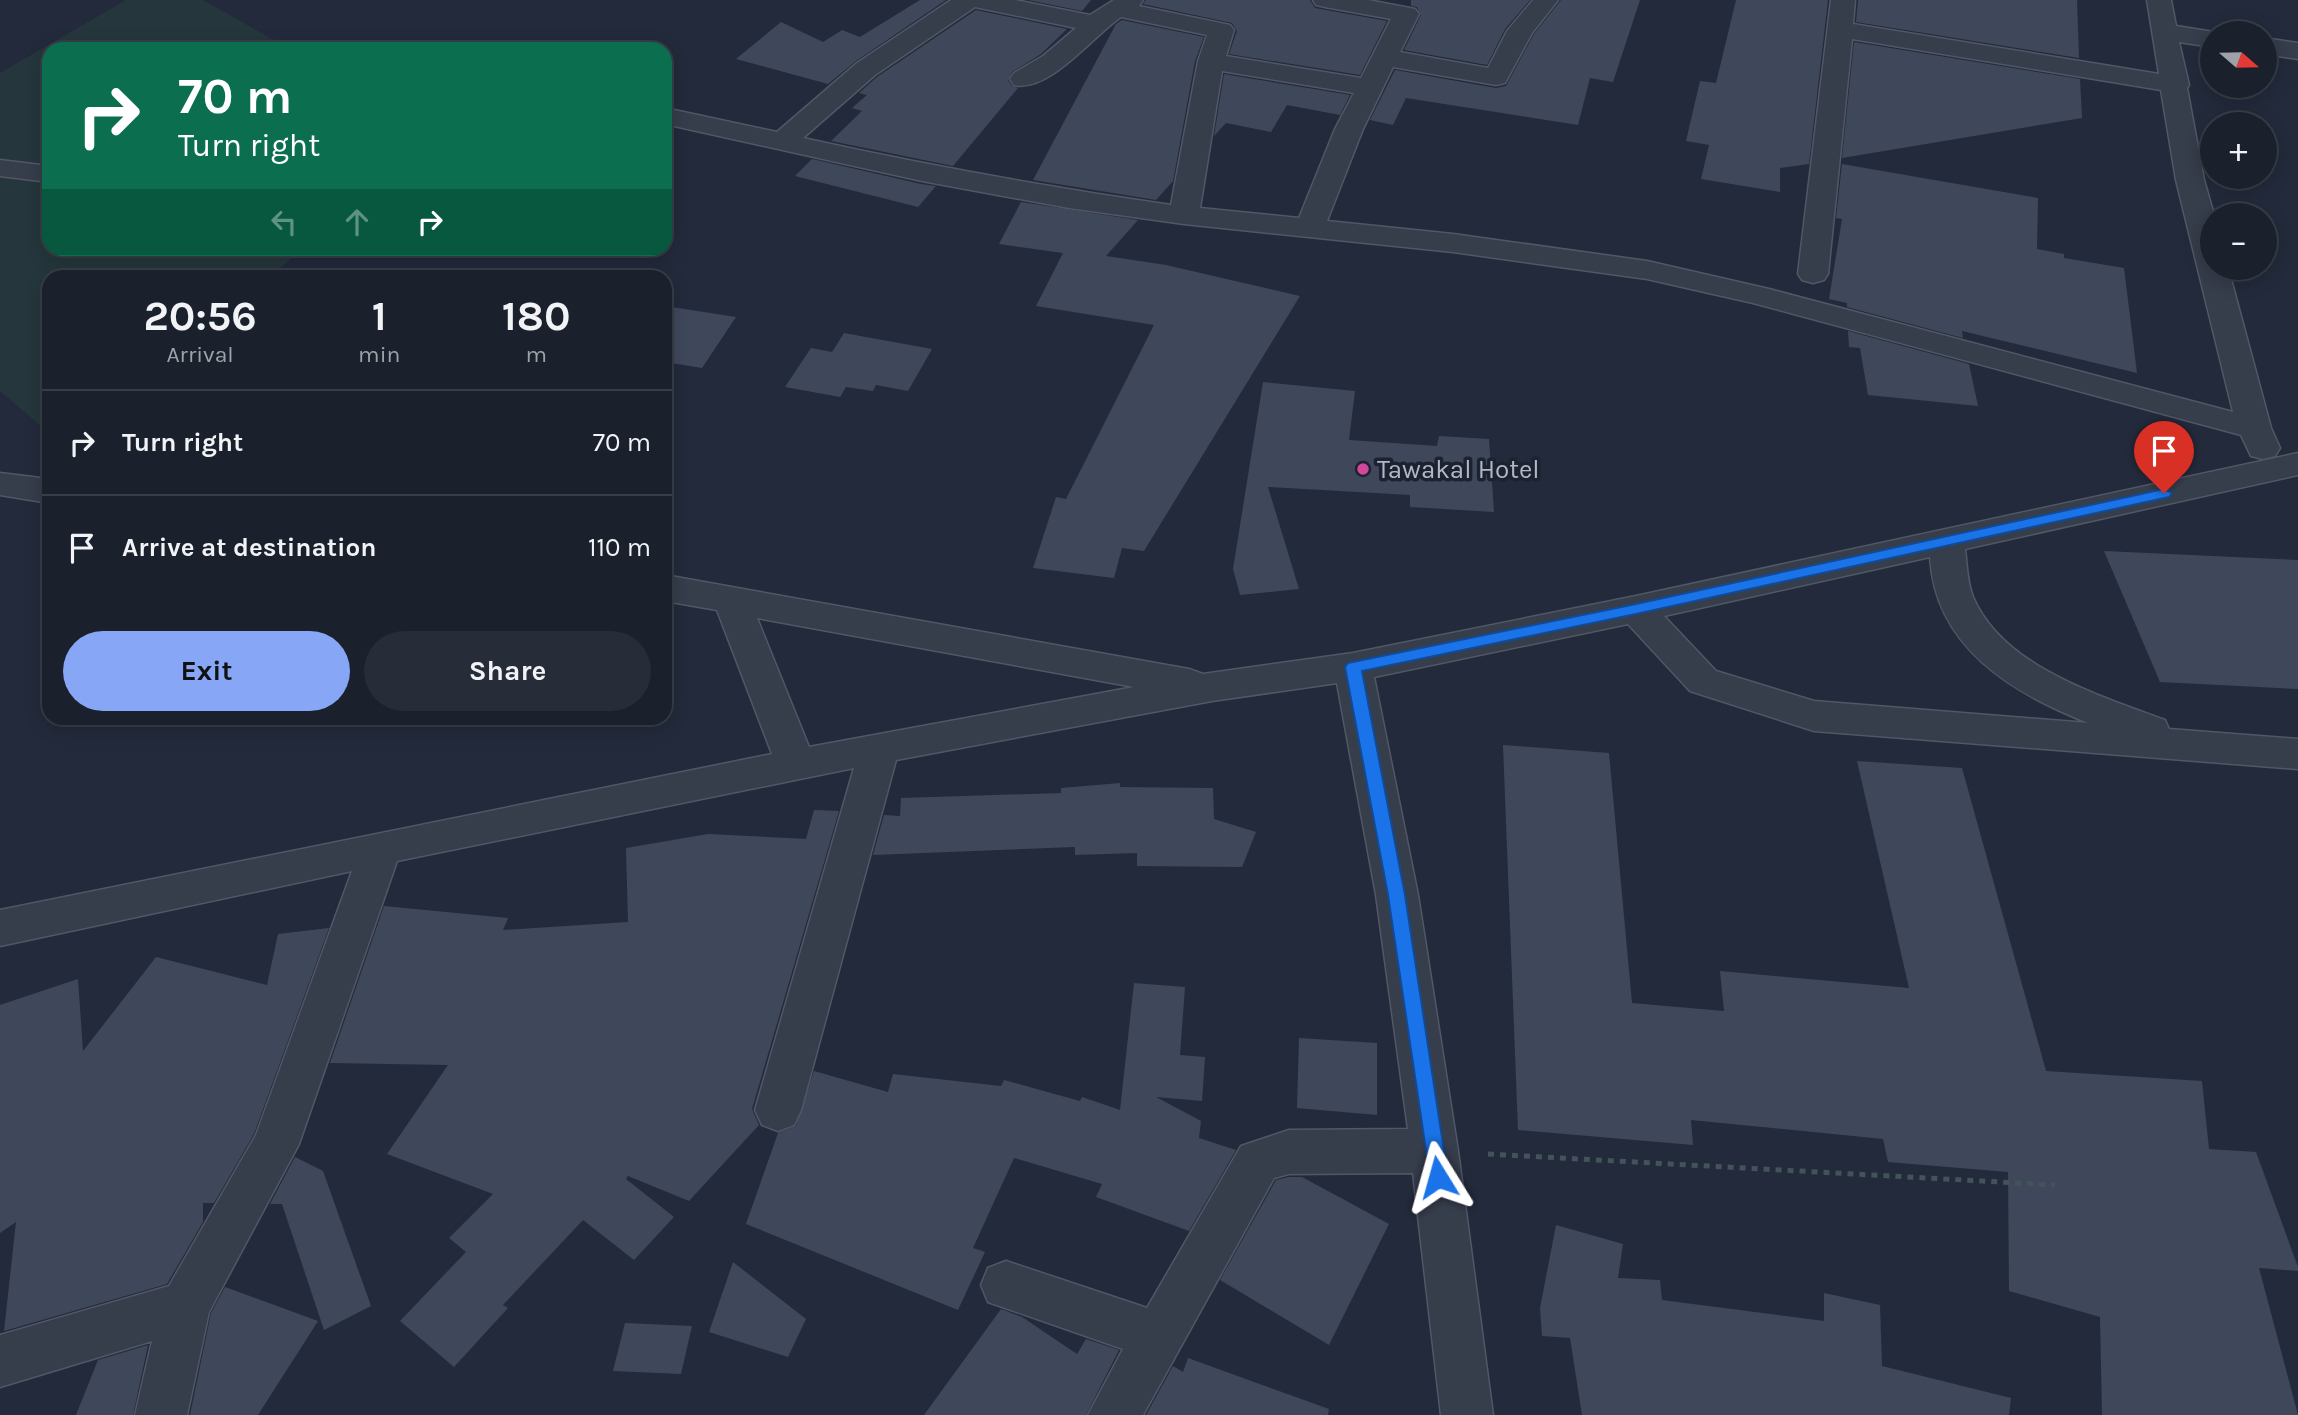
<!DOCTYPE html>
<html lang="en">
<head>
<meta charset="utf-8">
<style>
  :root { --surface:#1a202c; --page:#272d38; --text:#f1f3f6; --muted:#9fa3a9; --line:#383e48; --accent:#87a6f6 }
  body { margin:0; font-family:Karla,sans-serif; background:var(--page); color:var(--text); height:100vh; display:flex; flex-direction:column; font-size:26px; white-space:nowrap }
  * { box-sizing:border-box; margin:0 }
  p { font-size:23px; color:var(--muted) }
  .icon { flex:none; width:38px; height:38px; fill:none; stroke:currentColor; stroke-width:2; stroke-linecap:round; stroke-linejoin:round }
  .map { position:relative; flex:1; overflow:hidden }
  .sheet { position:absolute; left:42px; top:270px; width:630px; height:455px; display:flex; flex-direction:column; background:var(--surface); border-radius:21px; box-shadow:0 4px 18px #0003,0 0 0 2px var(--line) }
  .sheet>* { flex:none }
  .guide { position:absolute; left:42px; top:42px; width:630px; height:214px; border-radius:21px; box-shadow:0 4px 18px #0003,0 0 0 2px var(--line); background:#0b6e4f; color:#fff; overflow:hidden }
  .needle { width:46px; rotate:110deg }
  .fabs { position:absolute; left:2200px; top:21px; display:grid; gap:14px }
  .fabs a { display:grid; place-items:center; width:77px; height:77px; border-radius:50%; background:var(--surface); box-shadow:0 4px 18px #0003,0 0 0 2px var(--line); font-size:35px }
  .pin { position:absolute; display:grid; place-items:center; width:60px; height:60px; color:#fff; margin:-72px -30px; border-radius:50% 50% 50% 0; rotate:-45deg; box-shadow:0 0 7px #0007 }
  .pin .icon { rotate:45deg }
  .me { position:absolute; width:77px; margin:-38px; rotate:352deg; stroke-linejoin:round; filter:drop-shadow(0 0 5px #0008) }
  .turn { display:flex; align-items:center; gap:24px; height:147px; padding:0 21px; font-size:32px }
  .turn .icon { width:91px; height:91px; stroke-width:2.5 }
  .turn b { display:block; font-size:49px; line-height:60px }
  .lanes { display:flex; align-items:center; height:66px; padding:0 21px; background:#0003; justify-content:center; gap:35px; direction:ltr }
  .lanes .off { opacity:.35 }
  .eta { display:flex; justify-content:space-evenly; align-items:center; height:119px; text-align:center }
  .eta b { font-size:42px; font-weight:700; line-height:49px }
  .primary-button { display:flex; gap:14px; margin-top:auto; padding:14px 21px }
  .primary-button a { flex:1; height:80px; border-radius:42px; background:var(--accent); color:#111; font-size:28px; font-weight:700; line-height:80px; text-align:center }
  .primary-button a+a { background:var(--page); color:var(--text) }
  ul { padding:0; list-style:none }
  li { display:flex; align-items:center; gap:21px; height:105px; padding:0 21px; border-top:2px solid var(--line) }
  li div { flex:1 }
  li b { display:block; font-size:26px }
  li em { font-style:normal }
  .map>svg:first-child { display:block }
</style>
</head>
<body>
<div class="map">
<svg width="2298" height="1415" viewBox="0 0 2298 1415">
  <rect width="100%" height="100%" fill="#232a3b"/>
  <polygon fill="#25373c" points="126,0 203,0 290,49 49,49 49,248 302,249 271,276 49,276 49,433 0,391 0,73"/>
  <g fill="#3f485b">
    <polygon points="920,0 946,0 856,61 828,84 736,59 781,22 823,42 842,30 860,37"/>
    <polygon points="1028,0 1091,0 1082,11"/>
    <polygon points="1146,0 1310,0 1315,8 1387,21 1360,75 1229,54 1237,31 1232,23 1143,4"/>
    <polygon points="1411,0 1530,0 1505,29 1487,65 1404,50 1421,15 1417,7 1411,6"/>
    <polygon points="1561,0 1640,0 1613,82 1590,78 1578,125 1406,98 1393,125 1370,120 1395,70 1496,88 1506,86 1534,34"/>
    <polygon points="1736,0 1828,0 1809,164 1780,168 1780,192 1701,179 1709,145 1686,141 1700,81 1716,83"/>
    <polygon points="1858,0 2077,0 2079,58 1856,22"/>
    <polygon points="976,10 1067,29 1041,54 1012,72 1008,80 1012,86 1018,88 953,166 831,141 862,111 852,108 867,95 859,93 877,77"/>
    <polygon points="1122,20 1204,37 1195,61 1173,181 1156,200 1033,180 1116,24"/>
    <polygon points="1854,42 2080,79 2082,118 1842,158"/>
    <polygon points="1224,74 1350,95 1340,115 1287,105 1271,132 1226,123 1214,136"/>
    <polygon points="812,159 921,184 936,186 918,207 795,176"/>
    <polygon points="1842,164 2038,198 2037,249 2064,254 2064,258 2124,268 2137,373 1962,331 1963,338 1847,307 1847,303 1829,299 1842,219 1836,218"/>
    <polygon points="1021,202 1138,220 1106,256 1166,265 1300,296 1144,551 1122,548 1114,578 1033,568 1056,497 1066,499 1154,325 1036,306 1063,253 999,244"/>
    <polygon points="665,306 736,317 702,368 665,362"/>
    <polygon points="1848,331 1969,364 1978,406 1868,395 1860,348 1849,347"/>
    <polygon points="844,333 932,349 908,391 876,385 873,391 846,387 840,397 785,387 811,348 832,352"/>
    <polygon points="1263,382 1355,391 1349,440 1437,446 1439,436 1489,439 1494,512 1410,507 1410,495 1268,487 1299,589 1240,595 1233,569"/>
    <polygon points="2104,551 2298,560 2298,689 2160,682"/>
    <polygon points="1503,745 1609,753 1632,1003 1724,1011 1720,971 1909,988 1857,761 1962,768 2046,1071 2202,1081 2209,1149 2256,1152 2298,1267 2298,1271 2259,1268 2298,1415 2102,1415 2100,1317 2009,1291 2008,1172 1888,1162 1883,1139 1691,1120 1693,1145 1518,1130"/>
    <polygon points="1120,783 1120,787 1213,788 1214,819 1256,832 1242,867 1137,866 1137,853 1075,855 1075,847 873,855 884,815 900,816 901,798 1061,793 1061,788"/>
    <polygon points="814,810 839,811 752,1109 759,1125 689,1201 628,1176 626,1179 674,1217 634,1260 583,1220 503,1305 508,1308 454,1367 400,1321 466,1252 449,1238 493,1194 387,1154 448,1065 330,1063 384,906 508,918 503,930 628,922 626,848 708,834 806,839"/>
    <polygon points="329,928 254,1134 214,1203 203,1203 203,1222 167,1284 4,1331 16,1222 0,1233 0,1005 78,979 83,1051 156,957 267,985 278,934"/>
    <polygon points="1134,983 1185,987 1180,1055 1205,1057 1202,1101 1156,1097 1201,1121 1199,1138 1236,1150 1189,1231 1096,1197 1102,1184 1014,1158 973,1248 985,1252 958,1310 746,1224 778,1133 796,1126 814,1071 888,1092 893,1074 1001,1086 1004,1080 1080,1101 1082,1097 1120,1110"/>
    <polygon points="1299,1038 1377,1043 1377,1115 1297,1108"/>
    <polygon points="295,1157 323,1171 371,1306 324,1330 282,1204 270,1204"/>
    <polygon points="1289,1177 1302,1177 1389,1224 1329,1345 1220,1280 1276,1180"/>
    <polygon points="1556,1225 1623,1244 1618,1278 1660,1280 1662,1300 1824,1321 1824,1293 1880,1305 1882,1366 2011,1398 2009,1415 1582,1415 1570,1338 1542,1336 1540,1308"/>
    <polygon points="733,1262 806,1319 788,1357 709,1332"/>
    <polygon points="225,1287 318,1321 258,1415 190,1415 211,1313"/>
    <polygon points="1001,1309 1022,1317 1077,1354 1086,1339 1119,1350 1086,1415 924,1415"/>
    <polygon points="625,1323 692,1326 681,1374 613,1371"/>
    <polygon points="148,1345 133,1415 76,1415 98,1360"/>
    <polygon points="1188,1358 1329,1409 1328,1415 1146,1415 1173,1366 1183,1372"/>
  </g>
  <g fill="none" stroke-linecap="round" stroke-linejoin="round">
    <g stroke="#525766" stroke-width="3">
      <g id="minor">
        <path d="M 951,0 L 1015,0 L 1090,15 L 1114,0 L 1143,0 L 1139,6 L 1230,25 L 1234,30 L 1226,56 L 1361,78 L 1391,19 L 1325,7 L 1316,5 L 1313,0 L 1368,0 L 1415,9 L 1419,14 L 1400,52 L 1488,68 L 1507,31 L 1533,0 L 1558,0 L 1532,33 L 1505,83 L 1496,85 L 1393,67 L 1363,129 L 1327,221 L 1453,234 L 1647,261 L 1769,289 L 2233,412 L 2176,180 L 2161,90 L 1852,39 L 1828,274 L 1824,280 L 1813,283 L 1802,280 L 1798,274 L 1831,0 L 1855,0 L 1853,24 L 2159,74 L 2147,0 L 2171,0 L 2176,26 L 2220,33 L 2212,33 L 2212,47 L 2179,42 L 2189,85 L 2187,88 L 2204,180 L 2214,215 L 2212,268 L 2228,268 L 2271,428 L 2280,448 L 2275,456 L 2263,459 L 2251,456 L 2241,435 L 1753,303 L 1647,279 L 1453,252 L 1184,224 L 1069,208 L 922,181 L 665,124 L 665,108 L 777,132 L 857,63 ZM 975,7 L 1076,28 L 1043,56 L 1014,73 L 1010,79 L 1014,85 C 1049,93 1093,36 1121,17 L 1207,35 L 1198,61 L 1171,205 C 1047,187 925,165 803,138 L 875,75 ZM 1222,71 L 1354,93 L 1335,129 L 1299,218 L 1200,208 Z"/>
        <polygon points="2264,38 2298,43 2298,59 2264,54"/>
        <polygon points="0,160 49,166 49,182 0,176"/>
        <path d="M 2298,453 L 2298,475 L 1965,549 C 1967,565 1967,582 1973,597 C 2003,667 2100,696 2165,720 L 2169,729 L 2298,739 L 2298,769 L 1814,731 L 1690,691 L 1628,624 L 1374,677 L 1418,895 L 1458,1151 L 1493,1415 L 1441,1415 L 1413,1173 L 1289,1174 L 1274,1178 L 1143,1415 L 1088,1415 L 1123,1349 L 988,1302 L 981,1285 L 988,1268 L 1006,1261 L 1147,1308 L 1241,1146 L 1289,1130 L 1408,1129 L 1376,895 L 1337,683 L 1212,701 L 896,760 L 801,1110 L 794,1125 L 778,1131 L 762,1125 L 755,1110 L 854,768 L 397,861 L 299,1144 L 209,1312 L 187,1415 L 135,1415 L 152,1341 L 0,1387 L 0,1335 L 169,1286 L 256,1135 L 352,871 L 0,946 L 0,910 L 772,754 L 717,610 L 665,601 L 665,575 L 1189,669 L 1203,674 L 1353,653 L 1636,596 ZM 1930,557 C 1935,647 2012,693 2088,723 L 1814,701 L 1716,671 L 1664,616 ZM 757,618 L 1134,687 L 809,747 Z"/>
        <polygon points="0,473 49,479 49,503 0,495"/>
      </g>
    </g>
    <polyline stroke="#425459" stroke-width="5" stroke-dasharray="6 6" stroke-linecap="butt" points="1488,1154 2055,1185"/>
    <use href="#minor" fill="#363d4b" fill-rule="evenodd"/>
  </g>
  <polygon fill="#1a73e8" stroke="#114b97" stroke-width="2" points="2164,489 2172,493 2169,497 1636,614 1362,671 1405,895 1448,1177 1445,1184 1438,1186 1431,1184 1388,895 1345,667 1348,663 1636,604"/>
  <circle fill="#d1479c" stroke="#1c2230" stroke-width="2.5" cx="1363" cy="469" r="7"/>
  <g text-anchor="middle" stroke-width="7" stroke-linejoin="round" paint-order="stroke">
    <g font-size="26" fill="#b2b7c7" stroke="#1c2230" text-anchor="start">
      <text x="1377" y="478">Tawakal Hotel</text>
    </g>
  </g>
</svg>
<div class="fabs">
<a><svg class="needle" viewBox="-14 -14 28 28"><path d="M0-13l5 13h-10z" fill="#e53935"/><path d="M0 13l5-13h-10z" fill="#9fa3a9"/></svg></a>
<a>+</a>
<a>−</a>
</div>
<div class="pin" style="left:2164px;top:493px;background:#d93025"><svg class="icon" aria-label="arrive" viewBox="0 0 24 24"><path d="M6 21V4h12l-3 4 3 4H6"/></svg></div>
<svg class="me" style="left:1438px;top:1177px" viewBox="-20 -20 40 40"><path d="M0-17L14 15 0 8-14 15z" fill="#1a73e8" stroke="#fff" stroke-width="4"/></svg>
<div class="guide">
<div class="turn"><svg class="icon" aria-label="right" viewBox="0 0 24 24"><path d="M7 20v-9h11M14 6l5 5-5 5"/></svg><div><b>70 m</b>Turn right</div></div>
<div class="lanes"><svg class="icon off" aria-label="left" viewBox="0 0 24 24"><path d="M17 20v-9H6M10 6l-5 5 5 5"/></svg><svg class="icon off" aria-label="ahead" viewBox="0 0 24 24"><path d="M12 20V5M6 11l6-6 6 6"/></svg><svg class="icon" aria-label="right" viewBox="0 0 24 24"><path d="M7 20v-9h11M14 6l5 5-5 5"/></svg></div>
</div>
<section class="sheet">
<div class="eta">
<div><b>20:56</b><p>Arrival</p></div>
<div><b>1</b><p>min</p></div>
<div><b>180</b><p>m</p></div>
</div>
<ul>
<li><svg class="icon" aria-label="right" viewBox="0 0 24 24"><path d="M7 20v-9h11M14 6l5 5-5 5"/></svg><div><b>Turn right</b></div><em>70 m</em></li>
<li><svg class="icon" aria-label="arrive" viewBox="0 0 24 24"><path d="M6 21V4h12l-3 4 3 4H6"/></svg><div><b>Arrive at destination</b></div><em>110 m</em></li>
</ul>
<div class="primary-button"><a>Exit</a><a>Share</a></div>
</section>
</div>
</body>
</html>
